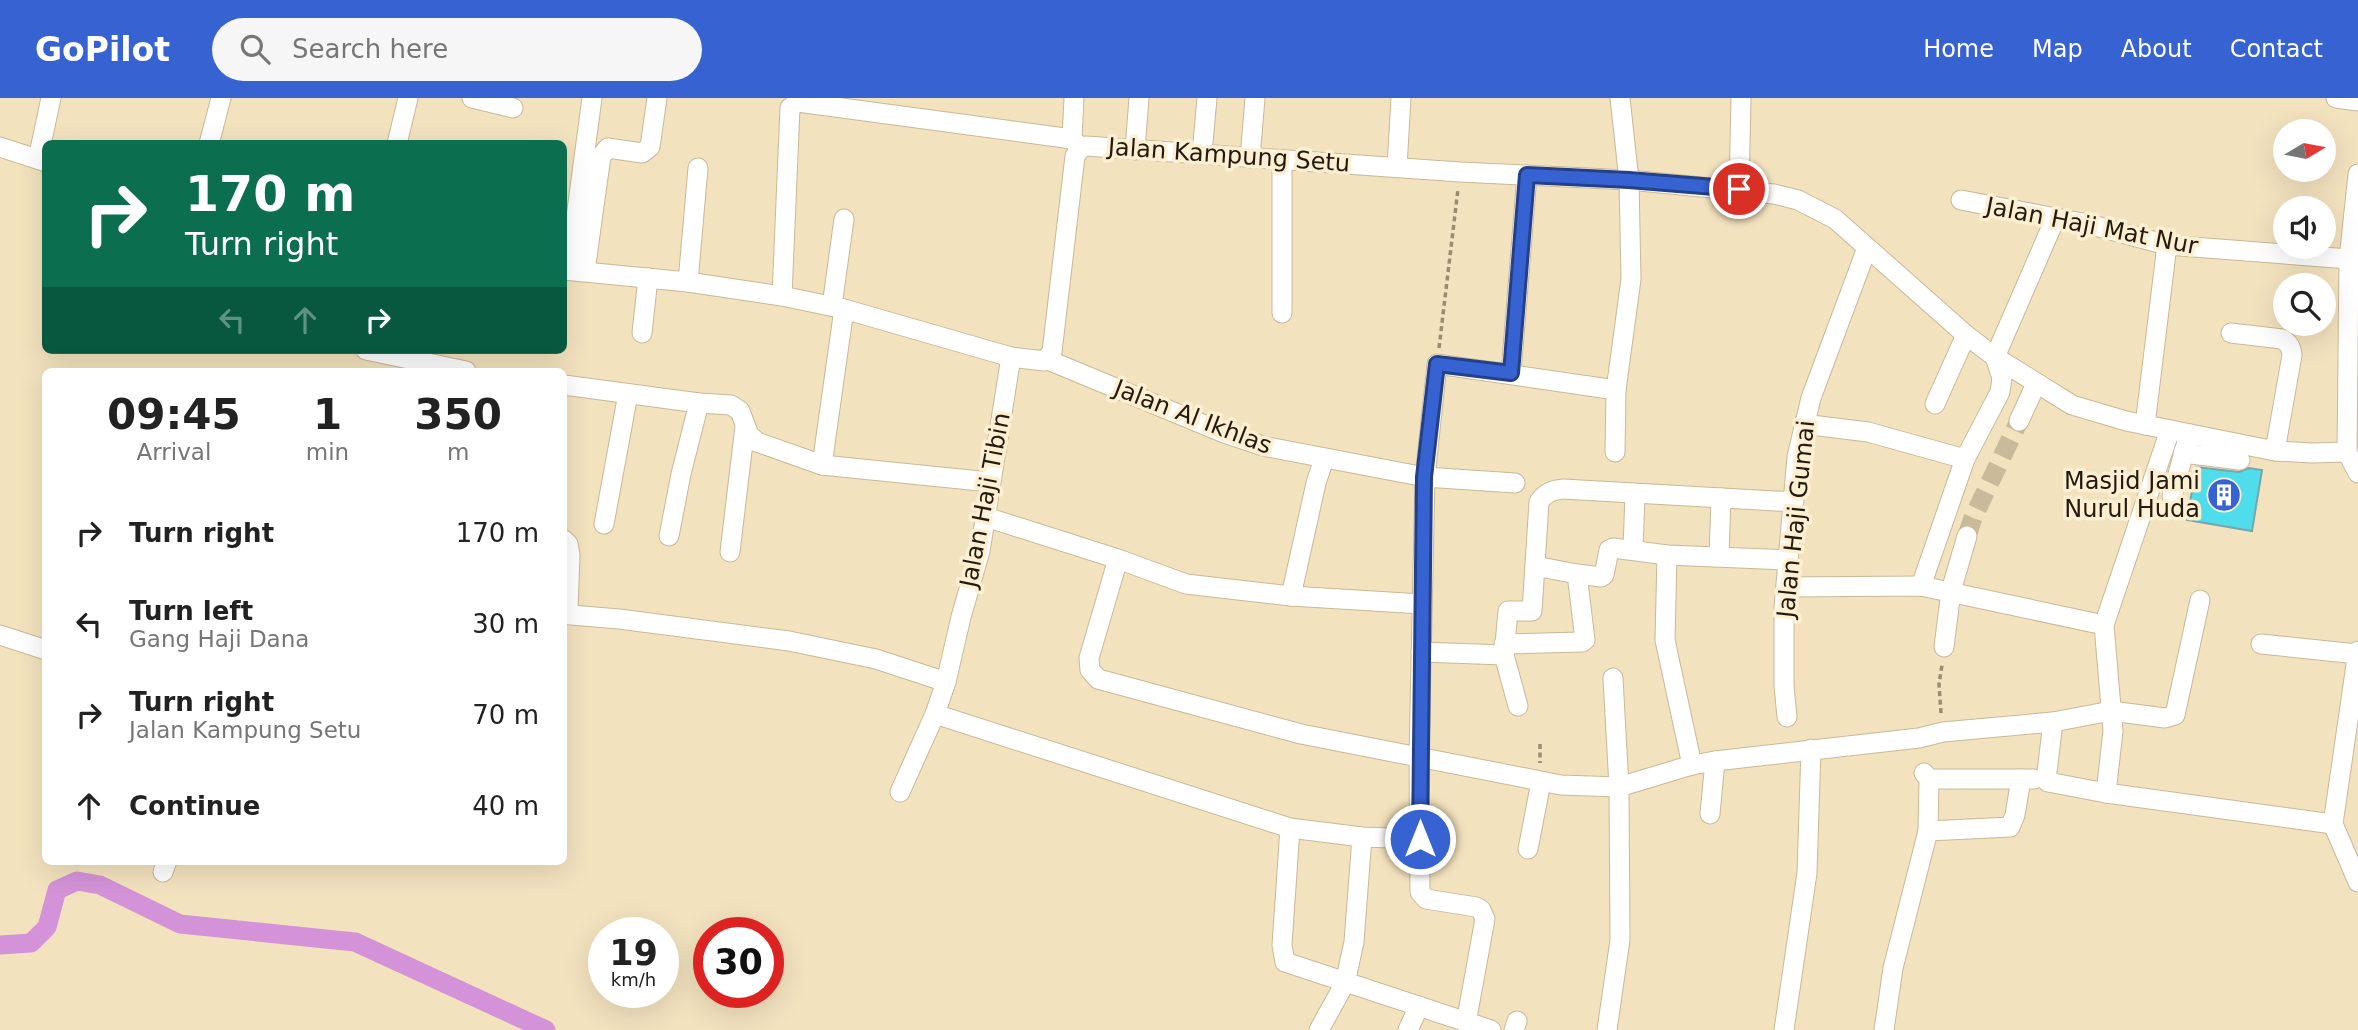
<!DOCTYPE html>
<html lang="en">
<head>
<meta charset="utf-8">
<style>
  :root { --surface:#fff; --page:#f6f6f6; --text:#222; --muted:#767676; --accent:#3662d2 }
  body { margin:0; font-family:"DejaVu Sans",sans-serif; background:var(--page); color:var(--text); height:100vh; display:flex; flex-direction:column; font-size:26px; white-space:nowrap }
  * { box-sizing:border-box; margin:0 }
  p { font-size:23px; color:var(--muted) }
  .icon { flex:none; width:38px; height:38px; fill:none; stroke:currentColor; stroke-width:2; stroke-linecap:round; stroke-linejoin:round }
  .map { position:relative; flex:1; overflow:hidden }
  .side { position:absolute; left:42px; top:270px; width:525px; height:497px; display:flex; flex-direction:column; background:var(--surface); border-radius:10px; box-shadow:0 7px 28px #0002 }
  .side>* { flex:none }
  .banner { position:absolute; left:42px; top:42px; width:525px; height:214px; border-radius:10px; box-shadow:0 7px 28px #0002; background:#0b6e4f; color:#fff; overflow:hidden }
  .needle { width:46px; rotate:80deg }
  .controls { position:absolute; left:2273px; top:21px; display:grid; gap:14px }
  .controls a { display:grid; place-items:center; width:63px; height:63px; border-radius:50%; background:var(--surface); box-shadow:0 7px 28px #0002; font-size:35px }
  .speed { position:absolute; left:588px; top:819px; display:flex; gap:14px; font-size:35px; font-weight:700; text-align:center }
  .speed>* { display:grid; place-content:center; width:91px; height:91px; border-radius:50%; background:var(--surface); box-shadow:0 7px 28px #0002; line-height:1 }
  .speed small { font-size:18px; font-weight:400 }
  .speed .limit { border:10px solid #d22; background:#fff; color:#111 }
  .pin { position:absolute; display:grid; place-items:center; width:60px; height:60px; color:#fff; margin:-30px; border:4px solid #fff; border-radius:50%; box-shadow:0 2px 7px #0007 }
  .me { position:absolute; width:77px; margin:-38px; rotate:0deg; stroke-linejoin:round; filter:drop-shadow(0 0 5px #0008) }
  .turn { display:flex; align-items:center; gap:24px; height:147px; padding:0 28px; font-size:32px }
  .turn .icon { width:91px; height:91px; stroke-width:2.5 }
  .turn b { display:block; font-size:49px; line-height:60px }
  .lanes { display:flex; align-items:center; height:66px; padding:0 28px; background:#0003; justify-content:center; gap:35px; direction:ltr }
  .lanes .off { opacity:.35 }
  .eta { display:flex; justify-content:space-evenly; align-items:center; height:119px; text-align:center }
  .eta b { font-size:42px; font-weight:700; line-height:49px }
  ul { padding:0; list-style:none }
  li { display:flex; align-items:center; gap:21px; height:91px; padding:0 28px }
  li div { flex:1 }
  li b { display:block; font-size:26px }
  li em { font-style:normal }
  header { display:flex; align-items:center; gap:42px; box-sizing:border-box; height:98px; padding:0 35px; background:var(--accent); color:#fff }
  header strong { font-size:33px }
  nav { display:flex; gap:38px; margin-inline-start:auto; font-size:24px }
  .search { width:490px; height:63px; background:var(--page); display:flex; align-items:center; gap:18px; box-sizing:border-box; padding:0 24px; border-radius:38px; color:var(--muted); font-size:26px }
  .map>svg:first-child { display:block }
</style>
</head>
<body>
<header>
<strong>GoPilot</strong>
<div class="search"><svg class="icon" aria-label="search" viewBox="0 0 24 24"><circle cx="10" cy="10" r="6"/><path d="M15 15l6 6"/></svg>Search here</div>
<nav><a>Home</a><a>Map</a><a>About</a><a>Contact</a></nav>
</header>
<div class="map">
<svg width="2358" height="932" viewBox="0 0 2358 932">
  <rect width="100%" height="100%" fill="#f3e2be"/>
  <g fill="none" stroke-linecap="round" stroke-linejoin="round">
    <polyline stroke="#d493d8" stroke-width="19" points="0,847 31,845 47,829 57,792 77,783 100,787 180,826 355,844 546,932"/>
  </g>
  <polygon fill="#4fddec" stroke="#76a5aa" stroke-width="2" points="2196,369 2239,374 2249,370 2262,372 2252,433 2187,422"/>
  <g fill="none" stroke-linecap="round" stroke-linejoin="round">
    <polyline stroke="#c9ba9b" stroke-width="19" stroke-dasharray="19 10" stroke-linecap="butt" points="1967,438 1973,420 2019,323"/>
    <g stroke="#cab896" stroke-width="21">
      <g id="minor">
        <polyline points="472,0 513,10"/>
        <polyline points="2336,0 2358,3"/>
        <polyline points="1072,41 1074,0"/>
        <polyline points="209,46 221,0"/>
        <polyline points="397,46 408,0"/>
        <polyline points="0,49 46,64"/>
        <polyline points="1135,52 1139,0"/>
        <polyline points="1202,56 1207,0"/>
        <polyline points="1250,60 1255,0"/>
        <polyline points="38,61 51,0"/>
        <polyline points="1397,69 1401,0"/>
        <polyline points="2358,76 2349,161 2347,354 2358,375"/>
        <polyline points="1739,91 1741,0"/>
        <polyline points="1961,102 2088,126 2167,147 2349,161"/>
        <polyline points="564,172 688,184 782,198 844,211 1011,259 1044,263 1052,254 1075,58 1081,50 1086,48 1460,74 1629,82 1774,96 1798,102 1835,121 1966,237 1995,259 2072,307 2126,323 2275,353 2312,355 2347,354"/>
        <polyline points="569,172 592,0"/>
        <polyline points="585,173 601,58 608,50 642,55 650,49 657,0"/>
        <polyline points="688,184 698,70"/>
        <polyline points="782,198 790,10 798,4 1072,41 1081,50"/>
        <polyline points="832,208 844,121"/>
        <polyline points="1282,215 1282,62"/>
        <polyline points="642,235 648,180"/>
        <path d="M 2231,235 L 2282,241 C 2289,245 2291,249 2292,257 L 2275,353"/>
        <polyline points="366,252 466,273"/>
        <polyline points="1011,259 980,453 961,519 946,584 935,616 1290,730 1362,739 1420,741"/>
        <polyline points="1048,262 1224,335 1263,348 1425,379 1515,385"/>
        <polyline points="1511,275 1527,77"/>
        <polyline points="564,287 699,305 731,307 740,313 749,337 757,344 822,367 990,384"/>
        <polyline points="1935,306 1966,237"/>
        <polyline points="2019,323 2036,286"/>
        <polyline points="1803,326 1868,334 1965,361"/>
        <polyline points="2145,327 2167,147"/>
        <polyline points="1615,354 1616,292 1631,181 1629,82 1620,0"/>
        <polyline points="2183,355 2240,362"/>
        <polyline points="822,367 844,211"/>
        <polyline points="2172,398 2189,336"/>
        <polyline points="986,419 1118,461 1089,560 1090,572 1098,581 1301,636 1561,687 1619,689 1692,667 1715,663 1919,640 1943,634 2053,624 2046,682 2048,684 2106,695 2333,726"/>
        <polyline points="604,426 628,296"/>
        <polyline points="669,438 681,376 699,305"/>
        <polyline points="564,442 568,446 570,457 568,512 571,517 619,521 789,543 876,561 946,584"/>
        <polyline points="1633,452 1635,396"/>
        <polyline points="730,454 745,328"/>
        <polyline points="1667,457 1665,542 1692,667"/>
        <polyline points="1719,458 1721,400"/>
        <polyline points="1118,461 1186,486 1291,498 1422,506"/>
        <polyline points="1577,476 1601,479 1604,477 1609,452 1613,450 1667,457 1789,462"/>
        <polyline points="1921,488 1965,361 2000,294 2002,280 1995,259 2055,121"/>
        <polyline points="1786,489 1921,488 2104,527"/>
        <polyline points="1291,498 1316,385 1324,361"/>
        <polyline points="0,537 46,552"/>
        <polyline points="1504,546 1582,544 1585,542 1577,476 1535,468"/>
        <polyline points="2261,546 2357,556"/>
        <polyline points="1944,549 1951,493 1967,438"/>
        <polyline points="2358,553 2333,726 2358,784"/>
        <polyline points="1421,554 1504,557"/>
        <path d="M 1518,608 L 1504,557 L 1508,513 L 1532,513 L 1539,404 C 1545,395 1552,392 1563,391 L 1794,404"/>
        <polyline points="1787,619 1784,588 1784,509 1797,359 1811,300 1867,150"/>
        <polyline points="2053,624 2111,613 2165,620 2175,617 2200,502"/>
        <polyline points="1929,681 2034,681"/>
        <polyline points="900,694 935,616"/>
        <polyline points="2106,695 2113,633 2104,527 2170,332"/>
        <polyline points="1710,716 1715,663"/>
        <polyline points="1290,730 1282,847 1285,864 1491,932"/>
        <polyline points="1928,733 2010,729 2015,717 2021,681"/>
        <polyline points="1528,751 1541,684"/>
        <polyline points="163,774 167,763"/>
        <polyline points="1466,925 1485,821 1481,812 1476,809 1426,801 1420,794 1419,659 1425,379 1437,266 1616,292"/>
        <polyline points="1319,932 1345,885 1354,844 1362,739"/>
        <polyline points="1408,932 1419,908"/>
        <polyline points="1514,932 1517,923"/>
        <polyline points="1607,932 1620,842 1619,689 1613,580"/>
        <polyline points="1784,932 1807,775 1811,651"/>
        <polyline points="1884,932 1893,870 1928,733 1929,681 1924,675"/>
      </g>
    </g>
    <g stroke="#988c72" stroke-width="3.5" stroke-dasharray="5 3.5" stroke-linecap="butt">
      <polyline points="1439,250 1458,91"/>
      <polyline points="1941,615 1939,586 1942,567"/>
      <polyline points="1540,646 1540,665"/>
    </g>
    <use href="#minor" stroke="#fff" stroke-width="19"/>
  </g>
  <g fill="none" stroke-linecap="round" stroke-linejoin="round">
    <g stroke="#234088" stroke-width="18">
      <polyline id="route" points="1420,741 1424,379 1437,266 1511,275 1527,77 1629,82 1739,91"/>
    </g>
    <use href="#route" stroke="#3662d2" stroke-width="12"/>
  </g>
  <defs>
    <g id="building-disc" transform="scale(1.75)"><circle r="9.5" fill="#3662d2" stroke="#feefd2"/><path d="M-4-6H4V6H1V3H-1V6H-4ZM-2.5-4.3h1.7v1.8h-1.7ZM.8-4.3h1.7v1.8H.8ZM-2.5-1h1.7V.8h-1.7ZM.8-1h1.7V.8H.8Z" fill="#fff"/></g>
  </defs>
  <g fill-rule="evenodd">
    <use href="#building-disc" x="2224" y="397"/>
  </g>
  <g text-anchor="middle" stroke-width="7" stroke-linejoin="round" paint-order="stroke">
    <g font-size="24" fill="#211b0e" stroke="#feefd2">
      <text transform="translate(1229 57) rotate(4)" y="8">Jalan Kampung Setu</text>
      <text transform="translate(2092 128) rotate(11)" y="8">Jalan Haji Mat Nur</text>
      <text transform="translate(1193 319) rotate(21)" y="8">Jalan Al Ikhlas</text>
      <text transform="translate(985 402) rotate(-79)" y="8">Jalan Haji Tibin</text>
      <text transform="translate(1796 421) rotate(-84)" y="8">Jalan Haji Gumai</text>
    </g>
    <g font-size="24" fill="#211b0e" stroke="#feefd2" text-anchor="end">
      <text x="2200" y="391">Masjid Jami<tspan x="2200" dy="28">Nurul Huda</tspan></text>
    </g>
  </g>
</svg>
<div class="controls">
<a><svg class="needle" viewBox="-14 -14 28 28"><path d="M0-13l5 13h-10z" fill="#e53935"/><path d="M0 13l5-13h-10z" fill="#767676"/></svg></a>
<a><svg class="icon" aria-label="sound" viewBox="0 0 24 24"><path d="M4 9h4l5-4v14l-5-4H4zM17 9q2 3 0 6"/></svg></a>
<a><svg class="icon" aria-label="search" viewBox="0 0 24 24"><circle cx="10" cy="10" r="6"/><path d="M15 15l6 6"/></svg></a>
</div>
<div class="speed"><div>19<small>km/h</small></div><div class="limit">30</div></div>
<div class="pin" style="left:1739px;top:91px;background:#d93025"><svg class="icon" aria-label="arrive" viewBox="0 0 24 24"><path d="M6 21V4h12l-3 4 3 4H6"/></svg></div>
<svg class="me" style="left:1420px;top:741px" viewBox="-20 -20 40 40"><circle r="17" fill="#3662d2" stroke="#fff" stroke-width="3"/><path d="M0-11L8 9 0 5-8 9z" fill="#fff"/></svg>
<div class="banner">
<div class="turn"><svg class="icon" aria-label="right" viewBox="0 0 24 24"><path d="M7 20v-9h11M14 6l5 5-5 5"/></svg><div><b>170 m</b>Turn right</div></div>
<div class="lanes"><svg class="icon off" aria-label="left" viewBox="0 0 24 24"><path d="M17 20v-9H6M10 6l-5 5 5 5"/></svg><svg class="icon off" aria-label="ahead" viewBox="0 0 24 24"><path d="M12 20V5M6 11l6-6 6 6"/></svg><svg class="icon" aria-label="right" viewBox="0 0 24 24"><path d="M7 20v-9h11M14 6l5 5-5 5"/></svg></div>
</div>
<section class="side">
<div class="eta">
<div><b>09:45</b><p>Arrival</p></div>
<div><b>1</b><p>min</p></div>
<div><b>350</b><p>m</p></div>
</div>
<ul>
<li><svg class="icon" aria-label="right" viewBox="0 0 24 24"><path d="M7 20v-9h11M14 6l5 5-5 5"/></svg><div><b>Turn right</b></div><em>170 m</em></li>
<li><svg class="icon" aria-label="left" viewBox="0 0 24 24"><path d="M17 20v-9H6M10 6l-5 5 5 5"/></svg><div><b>Turn left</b><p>Gang Haji Dana</p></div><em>30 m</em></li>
<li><svg class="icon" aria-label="right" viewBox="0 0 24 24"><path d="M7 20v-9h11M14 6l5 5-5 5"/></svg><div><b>Turn right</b><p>Jalan Kampung Setu</p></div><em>70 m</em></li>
<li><svg class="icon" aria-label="ahead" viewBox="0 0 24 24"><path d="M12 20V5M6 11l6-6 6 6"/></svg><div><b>Continue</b></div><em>40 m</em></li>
</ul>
</section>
</div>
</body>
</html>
